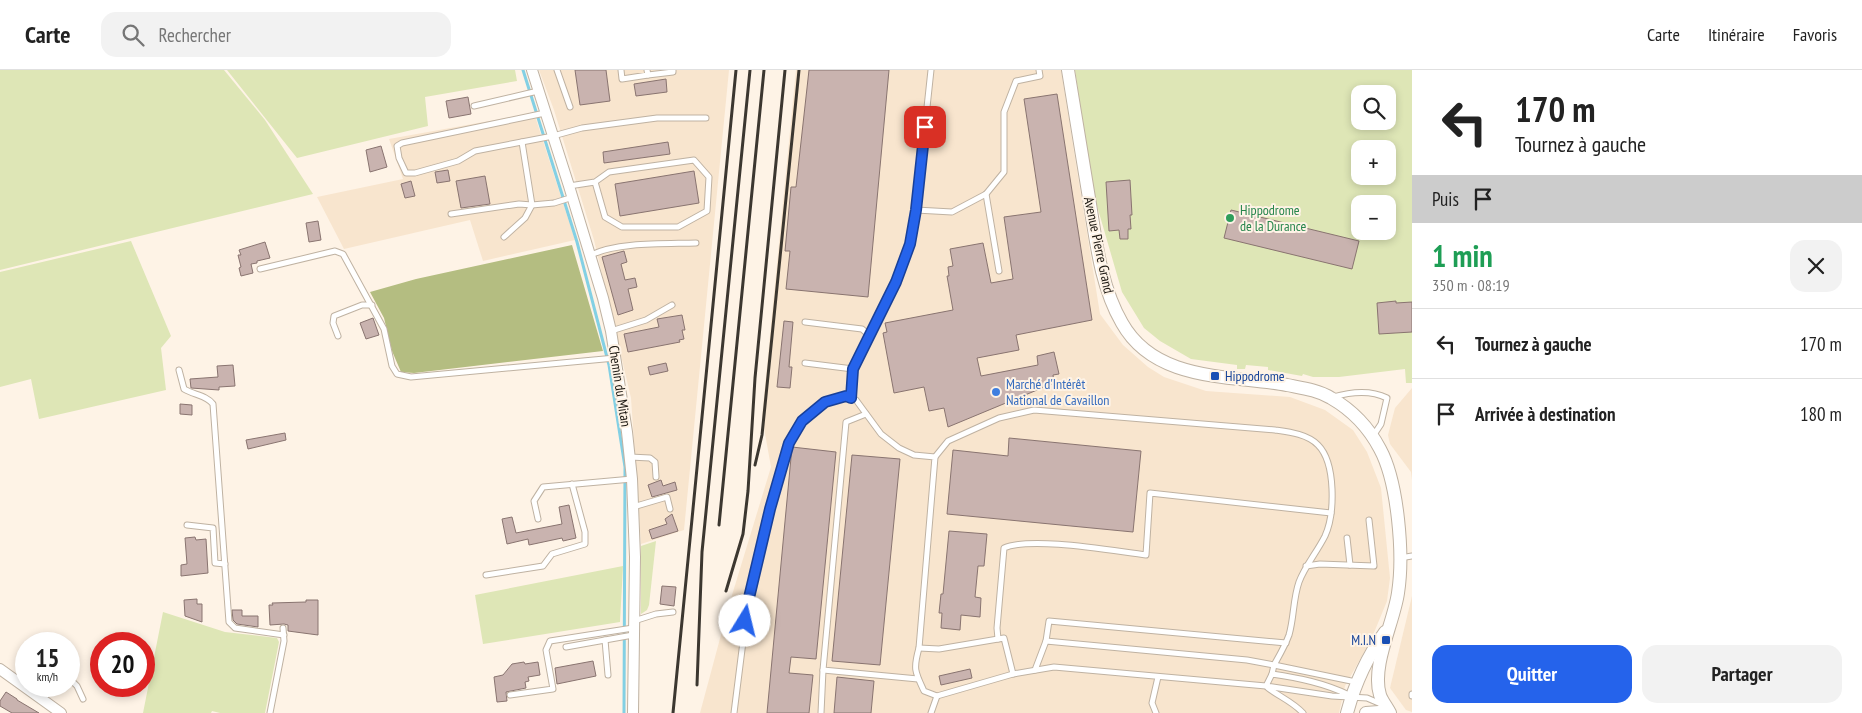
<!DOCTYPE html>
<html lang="fr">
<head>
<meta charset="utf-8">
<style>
  :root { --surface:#fff; --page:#f2f2f2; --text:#222; --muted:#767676; --line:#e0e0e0; --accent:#2563eb }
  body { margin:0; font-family:"PT Sans Narrow",sans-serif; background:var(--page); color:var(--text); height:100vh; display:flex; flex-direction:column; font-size:19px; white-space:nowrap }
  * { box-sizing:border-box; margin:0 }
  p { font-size:16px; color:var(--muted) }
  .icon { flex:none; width:28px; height:28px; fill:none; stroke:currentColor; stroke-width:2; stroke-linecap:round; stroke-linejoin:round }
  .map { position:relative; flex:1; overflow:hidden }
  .details { display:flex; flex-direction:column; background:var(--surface); width:450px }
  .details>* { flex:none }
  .hud { background:#fff; color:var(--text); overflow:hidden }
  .fabs { position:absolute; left:1351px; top:15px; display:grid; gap:10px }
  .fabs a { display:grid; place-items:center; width:45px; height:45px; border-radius:10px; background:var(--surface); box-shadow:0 2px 8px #0003; font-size:25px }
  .speed { position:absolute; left:15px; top:562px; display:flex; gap:10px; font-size:25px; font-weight:700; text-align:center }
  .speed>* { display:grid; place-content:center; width:65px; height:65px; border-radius:50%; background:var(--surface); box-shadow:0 2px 8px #0003; line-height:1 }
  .speed small { font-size:12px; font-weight:400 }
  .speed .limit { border:8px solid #d22; background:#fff; color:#111 }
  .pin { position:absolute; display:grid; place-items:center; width:42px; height:42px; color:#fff; margin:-21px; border-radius:10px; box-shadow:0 2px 8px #0006 }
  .me { position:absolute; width:55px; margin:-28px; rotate:9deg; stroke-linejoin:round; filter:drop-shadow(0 0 4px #0008) }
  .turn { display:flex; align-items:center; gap:18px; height:105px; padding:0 20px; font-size:22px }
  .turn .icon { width:65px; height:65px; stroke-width:2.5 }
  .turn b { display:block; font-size:35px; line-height:42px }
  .then { display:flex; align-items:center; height:48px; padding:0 20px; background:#0003; gap:10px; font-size:19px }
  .round { display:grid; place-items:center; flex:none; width:52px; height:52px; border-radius:15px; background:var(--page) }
  .summary { display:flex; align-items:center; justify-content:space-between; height:85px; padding:0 20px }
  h1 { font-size:30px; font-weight:800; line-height:38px; color:#1e9e55 }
  .cta { display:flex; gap:10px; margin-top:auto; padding:10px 20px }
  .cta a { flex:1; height:58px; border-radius:15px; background:var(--accent); color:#fff; font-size:20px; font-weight:800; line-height:58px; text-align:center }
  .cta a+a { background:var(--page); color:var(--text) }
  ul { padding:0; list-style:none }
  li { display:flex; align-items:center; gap:15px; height:70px; padding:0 20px; border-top:1px solid var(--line) }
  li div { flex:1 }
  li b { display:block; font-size:19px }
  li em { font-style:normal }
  header { display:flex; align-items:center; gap:30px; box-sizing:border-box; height:70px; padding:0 25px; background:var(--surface); border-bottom:1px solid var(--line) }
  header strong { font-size:24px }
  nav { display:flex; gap:28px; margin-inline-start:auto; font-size:18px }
  .search { width:350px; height:45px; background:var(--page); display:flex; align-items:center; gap:12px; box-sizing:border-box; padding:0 18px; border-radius:15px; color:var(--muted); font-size:19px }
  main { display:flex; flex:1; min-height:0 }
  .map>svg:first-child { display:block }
</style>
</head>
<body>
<header>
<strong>Carte</strong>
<div class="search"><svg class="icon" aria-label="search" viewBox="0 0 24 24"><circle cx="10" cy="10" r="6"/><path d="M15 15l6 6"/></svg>Rechercher</div>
<nav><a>Carte</a><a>Itinéraire</a><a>Favoris</a></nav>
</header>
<main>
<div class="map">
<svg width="1412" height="643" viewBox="0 0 1412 643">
  <rect width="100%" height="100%" fill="#fef3e6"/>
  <g fill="#f8e5ce">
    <polygon points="539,0 729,0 684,460 641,474 631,328 594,170 554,40"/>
    <polygon points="796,0 1061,0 1100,244 1123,275 1148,297 1164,307 1206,321 1290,327 1325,340 1353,360 1367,382 1381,418 1390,508 1387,531 1371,570 1345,616 1339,643 700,643 729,535 771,397 762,347"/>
    <polygon points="534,43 575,170 483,191 470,150 344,179 317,127 403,109 389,69"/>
    <polygon points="1412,318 1412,410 1411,402 1390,374 1388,365 1395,338"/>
    <polygon points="1412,526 1412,642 1406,640 1390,618"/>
  </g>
  <g fill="#dee6b6" fill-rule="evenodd">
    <polygon points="0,0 224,0 265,50 313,124 0,200"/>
    <polygon points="227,0 515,0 517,11 425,27 428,56 297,88"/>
    <path d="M 1075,0 L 1412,0 L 1412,313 L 1406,313 L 1405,299 L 1339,307 L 1313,307 L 1303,304 L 1302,306 L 1268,300 L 1268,297 L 1246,295 L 1245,299 L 1237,299 L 1237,295 L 1191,289 L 1160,271 L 1144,258 L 1122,222 L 1093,122 ZM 1360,24 L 1388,24 L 1388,51 L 1360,51 ZM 1360,79 L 1388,79 L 1388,106 L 1360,106 ZM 1360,134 L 1388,134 L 1388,161 L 1360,161 Z"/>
    <polygon points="131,171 171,266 161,278 166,320 39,349 31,309 0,317 0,202"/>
    <polygon points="656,471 649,535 647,540 641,544 641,476"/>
    <polygon points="623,496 620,552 483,574 475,525"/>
    <polygon points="163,542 225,562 277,568 279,572 265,643 220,643 212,641 211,643 143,643"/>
  </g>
  <polygon fill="#b4bd81" points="572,175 603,281 414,303 401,302 392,281 384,248 370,222 416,209"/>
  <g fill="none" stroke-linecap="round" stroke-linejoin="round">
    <polyline stroke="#83d0e4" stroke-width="3" points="523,0 577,172 609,295 625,397 624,643"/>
  </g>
  <g fill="#c9b3af" stroke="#897470">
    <polygon points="575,0 606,0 610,31 580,35"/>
    <polygon points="809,0 889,0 868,227 786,219 790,181 785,181 791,117 796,117"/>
    <polygon points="666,9 667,22 636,26 634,14"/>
    <polygon points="1057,24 1092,250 1016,265 1019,280 977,288 981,306 1038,295 1037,286 1054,282 1059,304 1053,305 1054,313 948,357 944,338 929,341 924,317 894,323 883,263 887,262 885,253 953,240 947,206 949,206 948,197 953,196 950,179 983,173 991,213 1013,209 1004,147 1041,142 1024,29"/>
    <polygon points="468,27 471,44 449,48 446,31"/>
    <polygon points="668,72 670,84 604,93 603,82"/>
    <polygon points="381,76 387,97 370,102 366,80"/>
    <polygon points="448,100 450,111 437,113 435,102"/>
    <polygon points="694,101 699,133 620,146 615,114"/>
    <polygon points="485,106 490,134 461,138 456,111"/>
    <polygon points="1130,110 1132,145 1130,145 1131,159 1128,159 1128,169 1120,169 1119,160 1109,161 1106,112"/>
    <polygon points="411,111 415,126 405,128 401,114"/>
    <polygon points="1231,140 1359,171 1352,199 1224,168"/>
    <polygon points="318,151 321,170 309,172 306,153"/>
    <polygon points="265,172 270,188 257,191 257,193 251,194 253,203 241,206 239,198 241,197 238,185 241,185 239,180"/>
    <polygon points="624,181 627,192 621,194 625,210 635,208 637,217 628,219 633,240 618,245 602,187"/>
    <polygon points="1396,231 1396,233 1412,232 1412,262 1379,264 1377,233"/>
    <polygon points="682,245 685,260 682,260 684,269 679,270 680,272 628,282 624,264 659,257 657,249"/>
    <polygon points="373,248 379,265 366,269 360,253"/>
    <polygon points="784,251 793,252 789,297 792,297 790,318 777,317"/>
    <polygon points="666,293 668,301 650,305 648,297"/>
    <polygon points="233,295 235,316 219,317 219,320 191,318 190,309 218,307 217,296"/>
    <polygon points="180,334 192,335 192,345 180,344"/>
    <polygon points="285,363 286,370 248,379 246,370"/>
    <polygon points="1009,368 1141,381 1133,462 947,444 953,380 1008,386"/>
    <polygon points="792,377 836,382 816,589 791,587 789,603 813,605 809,643 767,643"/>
    <polygon points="852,385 900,389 880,595 832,591"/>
    <polygon points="661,410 663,416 675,412 677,420 652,427 648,415"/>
    <polygon points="569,435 576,468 563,471 562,468 529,475 528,469 507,474 502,449 512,447 516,463 562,454 559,437"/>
    <polygon points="672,444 678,461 652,469 649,460 667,454 665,449"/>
    <polygon points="949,461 987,464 984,496 978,496 975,527 981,528 980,547 961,545 960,560 941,558 942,543 939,543 941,524 943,524"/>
    <polygon points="195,467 196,470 206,469 208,503 181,506 181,495 187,494 185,468"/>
    <polygon points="662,516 676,517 674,536 660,534"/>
    <polygon points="197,529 197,534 202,534 202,552 185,546 184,530"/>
    <polygon points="306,530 318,530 318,565 288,561 288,555 284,554 270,555 269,535 273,535 272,533 306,532"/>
    <polygon points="232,540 242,540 242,546 258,546 258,557 237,554 233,550"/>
    <polygon points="593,591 596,606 557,614 555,598"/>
    <polygon points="524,592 525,594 538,592 540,605 528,607 529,611 525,612 526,618 506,622 507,631 497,632 494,607 503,605 512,594"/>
    <polygon points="970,599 972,608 941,615 939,606"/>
    <polygon points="837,607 874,611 871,643 834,643"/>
    <polygon points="6,622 17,629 17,630 39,643 12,643 0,636 0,631"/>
  </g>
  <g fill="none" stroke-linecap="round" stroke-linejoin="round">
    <g stroke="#bfb2a2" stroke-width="7">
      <g id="service">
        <polyline points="557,0 570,37"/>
        <polyline points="621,0 622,9 648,5 647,0"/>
        <polyline points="648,5 673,2 673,0"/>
        <polyline points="474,36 538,21"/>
        <polyline points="545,43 402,73 397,76 399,88 406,103 415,103 458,91 475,81 553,66 582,58 657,48 706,48"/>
        <polyline points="522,72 532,135 554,133 573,127"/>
        <polyline points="569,116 595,112 605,147 622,157 678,157 707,141 709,107 694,90 609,102 595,112"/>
        <polyline points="986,124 999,201"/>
        <polyline points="916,140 952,142 986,124 1004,102 1004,42 1016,11 1040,6 1039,0"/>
        <polyline points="451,144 519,134 532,135 525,148 504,167"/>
        <path d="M 591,185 C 618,172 665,174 696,173"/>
        <polyline points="260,199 335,181 343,184 384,259 392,296 397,304 411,307 615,288"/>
        <polyline points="805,252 862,259 869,265"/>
        <polyline points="611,261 646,250 672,235"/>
        <polyline points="338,266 333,253 334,246 362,235 372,235"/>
        <polyline points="805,293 853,299"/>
        <path d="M 179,300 L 184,319 C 194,325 206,325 213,334 L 229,552 L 235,558 L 284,565"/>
        <path d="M 1333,327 C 1350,322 1371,320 1387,328 L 1381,354 L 1373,366"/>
        <polyline points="851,328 853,299 896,212 910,174 916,140 931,0"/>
        <polyline points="866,344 846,352 823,600 918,609"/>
        <polyline points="630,387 650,388 655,392 656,407"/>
        <path d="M 935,387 L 948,371 L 999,348 L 1034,340 L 1275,360 C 1289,362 1307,364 1318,375 C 1336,393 1335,444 1325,466 C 1317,482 1305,496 1299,512 C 1293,529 1294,548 1289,565 C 1285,576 1279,586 1274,595 L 1356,612"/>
        <polyline points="633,437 667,427 670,439"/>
        <polyline points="538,449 534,431 543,417 632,409"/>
        <polyline points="187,455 213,458 215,493 225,494"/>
        <polyline points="1347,468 1350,495"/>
        <polyline points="1400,488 1412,486"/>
        <polyline points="1306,496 1320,494 1374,496 1369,450"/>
        <polyline points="486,505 543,496 552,484 585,474 585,462 572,414"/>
        <polyline points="634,551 656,544 673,542"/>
        <path d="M 998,569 L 997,558 L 1004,478 C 1032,466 1113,481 1146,485 L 1150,423 L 1331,443"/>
        <polyline points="605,570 608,605"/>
        <polyline points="1046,571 1049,551 1286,573"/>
        <polyline points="566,577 633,565"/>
        <polyline points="919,578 939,579 1004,568 1013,604"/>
        <polyline points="1035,600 1046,571 1247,590 1274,595 1272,604"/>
        <polyline points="69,608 77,616 83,629"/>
        <polyline points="14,610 26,602"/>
        <path d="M 1266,616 L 1272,604 C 1299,608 1324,613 1349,625"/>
        <path d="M 1268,618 C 1280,627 1293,632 1303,643"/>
        <polyline points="1412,624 1412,626"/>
        <polyline points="510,625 553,619 546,580 550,571 633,558"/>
        <polyline points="270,643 284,571 283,558"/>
        <path d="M 734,643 L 748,532 L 769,439 L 789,373 L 802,351 L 825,332 L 847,326 L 856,330 L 881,364 L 899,378 L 914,385 L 935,387 L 919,578 C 913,599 915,602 924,621 L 937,626 L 1013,604 L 1054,597 L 1266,616 L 1332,626 L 1367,628 L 1381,634"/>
        <polyline points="821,643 823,600"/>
        <polyline points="931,643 937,626"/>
        <polyline points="1156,643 1152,633 1158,607"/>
      </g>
    </g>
    <g stroke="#bfb2a2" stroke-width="12">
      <g id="minor">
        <polyline points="532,0 569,116 603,228 611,261 627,362 632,409 635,487 633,643"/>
        <polyline points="0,599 61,643"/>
      </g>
    </g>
    <g stroke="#bfb2a2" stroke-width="14">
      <g id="tertiary">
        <path d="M 1068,0 C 1075,43 1082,86 1089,128 C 1096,170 1100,215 1122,253 C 1155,312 1230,305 1287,315 C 1302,318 1318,320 1331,328 C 1352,340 1369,358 1380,379 C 1398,412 1404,485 1398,523 C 1394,552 1371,596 1380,625 C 1382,631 1387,637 1390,643"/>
        <path d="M 1347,643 C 1355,613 1367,587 1385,562"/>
        <polyline points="1366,643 1379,642 1385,643"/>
      </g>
    </g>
    <use href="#service" stroke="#fff" stroke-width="5"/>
    <use href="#minor" stroke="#fff" stroke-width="10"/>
    <use href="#tertiary" stroke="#fff" stroke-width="12"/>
    <g stroke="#3c3730" stroke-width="3">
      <polyline points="755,395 762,365 799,0"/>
      <polyline points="719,455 764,0"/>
      <polyline points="726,521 743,464 748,421 755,308 785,0"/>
      <polyline points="697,615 702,482 750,0"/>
      <polyline points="673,643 736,0"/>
    </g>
  </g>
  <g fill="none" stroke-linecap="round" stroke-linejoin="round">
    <g stroke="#184099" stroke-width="12">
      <polyline id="route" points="745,551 748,532 770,439 789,373 802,351 825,332 846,326 851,328 853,299 896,212 910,174 916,140 925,57"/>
    </g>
    <use href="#route" stroke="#2563eb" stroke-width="9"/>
  </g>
  <circle fill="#2e9e5b" stroke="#fef3e6" stroke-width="2" cx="1230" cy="148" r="5"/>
  <g fill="#1a4fb4" stroke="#fef3e6" stroke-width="2">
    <rect x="1210" y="301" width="10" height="10" rx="2.5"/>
    <rect x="1381" y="565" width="10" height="10" rx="2.5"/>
  </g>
  <circle fill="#3f7fe0" stroke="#fef3e6" stroke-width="2" cx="996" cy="322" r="5"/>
  <g text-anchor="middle" stroke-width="4" stroke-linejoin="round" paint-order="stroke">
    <g font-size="14" fill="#27864d" stroke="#fef3e6" text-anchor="start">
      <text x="1240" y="145">Hippodrome<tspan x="1240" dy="16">de la Durance</tspan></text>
    </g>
    <g font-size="14" fill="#1d1913" stroke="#fef3e6">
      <text transform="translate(1099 175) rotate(78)" y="5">Avenue Pierre Grand</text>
      <text transform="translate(620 316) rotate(81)" y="5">Chemin du Mitan</text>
    </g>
    <g font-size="14" fill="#164399" stroke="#fef3e6" text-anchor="start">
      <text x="1225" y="311">Hippodrome</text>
      <text x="1376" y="575" text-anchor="end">M.I.N</text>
    </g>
    <g font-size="14" fill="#366cbe" stroke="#fef3e6" text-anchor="start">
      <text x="1006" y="319">Marché d'Intérêt<tspan x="1006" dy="16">National de Cavaillon</tspan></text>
    </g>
  </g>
</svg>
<div class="fabs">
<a><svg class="icon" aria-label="search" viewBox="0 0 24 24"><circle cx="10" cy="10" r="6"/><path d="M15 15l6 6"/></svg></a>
<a>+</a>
<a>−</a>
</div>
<div class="speed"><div>15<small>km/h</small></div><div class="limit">20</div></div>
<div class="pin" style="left:925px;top:57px;background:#d93025"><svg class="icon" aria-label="arrive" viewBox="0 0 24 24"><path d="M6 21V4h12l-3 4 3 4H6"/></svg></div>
<svg class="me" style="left:745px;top:551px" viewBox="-20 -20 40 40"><circle r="19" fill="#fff"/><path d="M0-13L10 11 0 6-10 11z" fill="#2563eb"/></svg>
</div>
<section class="details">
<div class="hud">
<div class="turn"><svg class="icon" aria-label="left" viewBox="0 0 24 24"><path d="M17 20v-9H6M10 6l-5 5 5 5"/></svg><div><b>170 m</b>Tournez à gauche</div></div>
<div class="then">Puis<svg class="icon" aria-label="arrive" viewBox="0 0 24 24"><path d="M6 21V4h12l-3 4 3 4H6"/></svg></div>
</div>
<div class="summary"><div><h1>1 min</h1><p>350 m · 08:19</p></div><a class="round"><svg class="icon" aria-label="close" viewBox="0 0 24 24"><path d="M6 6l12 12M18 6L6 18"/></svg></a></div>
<ul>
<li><svg class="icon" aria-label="left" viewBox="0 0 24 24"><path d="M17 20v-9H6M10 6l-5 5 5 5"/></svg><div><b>Tournez à gauche</b></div><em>170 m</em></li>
<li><svg class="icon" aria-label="arrive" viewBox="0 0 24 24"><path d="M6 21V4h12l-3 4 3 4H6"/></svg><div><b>Arrivée à destination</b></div><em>180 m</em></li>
</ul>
<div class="cta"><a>Quitter</a><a>Partager</a></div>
</section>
</main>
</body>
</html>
